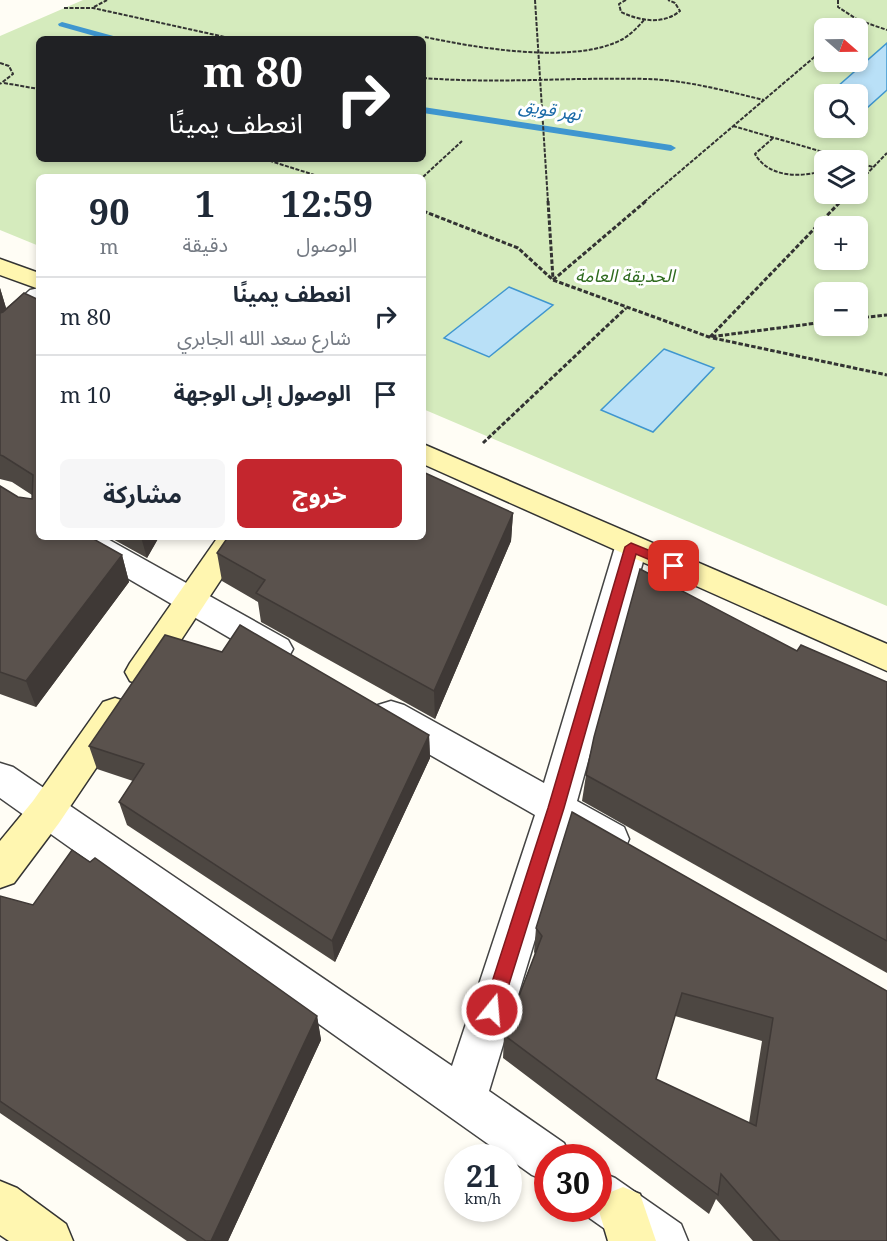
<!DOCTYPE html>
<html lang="ar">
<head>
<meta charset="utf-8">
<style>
  :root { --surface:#fff; --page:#f6f6f7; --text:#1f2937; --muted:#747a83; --line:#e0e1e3; --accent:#c4262e }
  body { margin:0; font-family:"Noto Serif","Noto Sans Arabic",serif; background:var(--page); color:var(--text); direction:rtl; height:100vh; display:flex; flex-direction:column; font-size:22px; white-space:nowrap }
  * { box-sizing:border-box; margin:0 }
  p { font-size:20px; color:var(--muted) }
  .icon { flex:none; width:33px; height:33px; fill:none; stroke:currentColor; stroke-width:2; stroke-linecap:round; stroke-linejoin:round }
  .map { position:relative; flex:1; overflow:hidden; direction:ltr }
  .drawer { position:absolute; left:36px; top:174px; width:390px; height:366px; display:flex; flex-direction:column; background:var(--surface); border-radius:9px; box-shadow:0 3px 9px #0003; direction:rtl }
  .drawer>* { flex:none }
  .guide { position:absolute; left:36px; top:36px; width:390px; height:126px; border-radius:9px; box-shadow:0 3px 9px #0003; direction:rtl; background:#202124; color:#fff; overflow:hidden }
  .needle { width:39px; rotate:110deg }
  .tools { position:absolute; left:814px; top:18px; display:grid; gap:12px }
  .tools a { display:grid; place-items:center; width:54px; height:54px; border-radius:9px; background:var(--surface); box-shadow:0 3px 9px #0003; font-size:30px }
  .speed { position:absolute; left:444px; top:1144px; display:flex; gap:12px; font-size:30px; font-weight:700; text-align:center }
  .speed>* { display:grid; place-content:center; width:78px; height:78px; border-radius:50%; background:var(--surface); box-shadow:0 3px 9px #0003; line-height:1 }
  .speed small { font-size:15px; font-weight:400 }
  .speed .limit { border:9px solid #d22; background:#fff; color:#111 }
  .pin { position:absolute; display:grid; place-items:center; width:51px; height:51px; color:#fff; margin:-26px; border-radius:12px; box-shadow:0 3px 9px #0006 }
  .me { position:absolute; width:66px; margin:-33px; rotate:17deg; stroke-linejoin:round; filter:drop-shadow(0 0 4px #0008) }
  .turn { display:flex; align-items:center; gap:21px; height:126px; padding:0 24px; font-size:27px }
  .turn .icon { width:78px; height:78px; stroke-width:2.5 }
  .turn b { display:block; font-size:42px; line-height:51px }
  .eta { display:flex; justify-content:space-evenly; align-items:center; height:102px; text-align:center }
  .eta b { font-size:36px; font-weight:700; line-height:42px }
  .primary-button { display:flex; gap:12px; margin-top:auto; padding:12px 24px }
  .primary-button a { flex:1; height:69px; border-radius:9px; background:var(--accent); color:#fff; font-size:24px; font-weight:700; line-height:69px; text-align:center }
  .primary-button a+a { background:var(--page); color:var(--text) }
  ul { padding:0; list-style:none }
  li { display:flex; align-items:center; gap:18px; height:78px; padding:0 24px; border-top:2px solid var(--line) }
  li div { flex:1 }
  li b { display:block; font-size:22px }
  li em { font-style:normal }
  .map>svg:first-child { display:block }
</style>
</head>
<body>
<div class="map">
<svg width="887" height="1241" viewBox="0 0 887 1241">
  <rect width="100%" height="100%" fill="#fffdf5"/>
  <path fill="#d5ebbd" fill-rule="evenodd" d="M 83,0 L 887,0 L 887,606 L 423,409 L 423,177 L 39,177 L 39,246 L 0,230 L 0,36 ZM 825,28 L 858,28 L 858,62 L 825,62 ZM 39,39 L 423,39 L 423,159 L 39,159 ZM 825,94 L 858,94 L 858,128 L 825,128 ZM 825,160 L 858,160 L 858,194 L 825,194 ZM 825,226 L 858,226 L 858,260 L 825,260 ZM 825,292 L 858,292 L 858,326 L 825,326 Z"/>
  <g fill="#b9e0f7" stroke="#3f96cf" stroke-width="1.5">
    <polygon points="887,43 887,90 858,116 858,94 829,94"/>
    <polygon points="509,287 553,305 489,357 444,338"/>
    <polygon points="664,349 714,368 653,432 601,410"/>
  </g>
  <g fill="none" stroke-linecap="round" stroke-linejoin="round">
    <g fill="#3f96cf" fill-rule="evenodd">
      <polygon points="62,22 117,37 118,39 105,39 59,26 58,24"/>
      <polygon points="423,107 671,145 676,148 671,151 423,113"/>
    </g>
    <g stroke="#444" stroke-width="3">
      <g id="street">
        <polygon points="39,288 39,308 9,336 0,339 0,317 30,290"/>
        <polygon points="631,536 642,539 647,547 577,801 624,827 629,839 624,851 610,855 567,834 489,1091 564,1143 571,1158 548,1158 548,1182 532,1175 0,798 0,763 13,767 452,1066 535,815 378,725 373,715 378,705 391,701 404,705 544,783 615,547 620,539"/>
        <polygon points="65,537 104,537 288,640 293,649 288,658 276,662 264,658 69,544"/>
        <polygon points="598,1171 615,1178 681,1224 688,1241 622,1241 581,1212 580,1209 598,1209"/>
      </g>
    </g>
    <g stroke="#333" stroke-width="3">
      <g id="secondary">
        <polygon points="0,259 39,273 39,289 0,275"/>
        <polygon points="423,444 887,644 887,671 423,464"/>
        <polygon points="218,537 249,537 154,681 142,685 130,681 125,672 130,663"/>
        <polygon points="115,698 127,702 133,712 127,722 59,823 14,883 0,888 0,841 33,801 103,702"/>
        <polygon points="0,1181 17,1188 66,1224 73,1241 9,1241 0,1235"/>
        <polygon points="623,1187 640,1194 656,1241 608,1241 599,1211 606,1194"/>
      </g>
    </g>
    <g stroke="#333" stroke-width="2" stroke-dasharray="4 1.5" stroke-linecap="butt">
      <polyline points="535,0 548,202"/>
      <path d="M 626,0 L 619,4 L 621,12 C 640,21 663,25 680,11 L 675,3 L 668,0"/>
      <polyline points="838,0 838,7 858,20 887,30"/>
      <polyline points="94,7 107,0"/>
      <polyline points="64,8 93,8 234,39"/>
      <polyline points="848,28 858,20"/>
      <path d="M 425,37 C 476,48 576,65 623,39 C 631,34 638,27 644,20"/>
      <polyline points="0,63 9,66 13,74 0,84"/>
      <path d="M 423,78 C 498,84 572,77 647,79 C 686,80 726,91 764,100"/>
      <polyline points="4,83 39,89"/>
      <polyline points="733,126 851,160"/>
      <path d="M 773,138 L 755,154 C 769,178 801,178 825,170"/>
      <polyline points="264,159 321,177"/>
      <polyline points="858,163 873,167"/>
      <polyline points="423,177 462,141"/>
      <polyline points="858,183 887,153"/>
      <polyline points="644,202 825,48"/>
      <polyline points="840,202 848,194"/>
    </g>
    <g stroke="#333" stroke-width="3" stroke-dasharray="4.5 2" stroke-linecap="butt">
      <polyline points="548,201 553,279"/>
      <polyline points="423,211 518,248 553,280 709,337 825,322"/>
      <polyline points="553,280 646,201"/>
      <polyline points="858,318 887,315"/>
      <polyline points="710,337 841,201"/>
      <polyline points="713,338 887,375"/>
      <polyline points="483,443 626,308"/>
    </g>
    <use href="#street" fill="#fff" fill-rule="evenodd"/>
    <use href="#secondary" fill="#fff6b0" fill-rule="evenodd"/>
  </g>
  <g fill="#4d4742" fill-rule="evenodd">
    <polygon points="0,288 6,308 24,293 39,537 122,555 129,582 36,707 0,694 0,486 18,497 32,499 32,495 12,482 0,479"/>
    <polygon points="513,513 511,541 435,719 261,622 258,602 222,581 217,553"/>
    <polygon points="109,537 159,537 147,558"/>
    <polygon points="797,651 887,682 887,973 582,801 586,775"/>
    <polygon points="429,735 430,758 335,962 127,825 119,802 133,781 97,769 89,746"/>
    <polygon points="0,896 317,1016 321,1040 228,1241 187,1241 0,1113"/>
    <path d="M 536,928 L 884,990 L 887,1241 L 753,1241 L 716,1199 L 709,1214 L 503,1058 L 504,1035 L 535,954 L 534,952 ZM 675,1016 L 762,1041 L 749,1123 L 656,1079 Z"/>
  </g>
  <g fill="#3f3936">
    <polygon points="0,288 6,308 0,315"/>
    <polygon points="513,513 511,541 435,719 434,691"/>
    <polygon points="141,537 159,537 147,558"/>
    <polygon points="122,555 129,582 36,707 26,681"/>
    <polygon points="429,735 430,758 335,962 332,941"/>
    <polygon points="317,1016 321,1040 228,1241 211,1241"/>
  </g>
  <g fill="#5a524d" stroke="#3f3936" stroke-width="1.5" fill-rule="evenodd">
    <polygon points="24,293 39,300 39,537 90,537 122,555 26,681 0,672 0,486 18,497 32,499 33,475 3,456 0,455 0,313 3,312"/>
    <polygon points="423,472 513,513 434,691 256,593 265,580 217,553 228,537 423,537"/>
    <polygon points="640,569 797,651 801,645 887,682 887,941 586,775 594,737"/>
    <polygon points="240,625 429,735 332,941 119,802 144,764 89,746 165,635 222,652"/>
    <path d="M 572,812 L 887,991 L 887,1241 L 780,1241 L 721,1174 L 718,1195 L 504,1035 L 542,936 L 536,928 ZM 682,993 L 773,1018 L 756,1126 L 656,1079 Z"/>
    <polygon points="72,850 90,862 95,858 317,1016 211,1241 206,1241 0,1101 0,896 33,905"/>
  </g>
  <polygon fill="#c4262e" stroke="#7f191e" stroke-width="1.5" points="631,543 678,562 680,566 674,570 636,554 564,808 501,1010 498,1016 492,1019 486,1016 483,1010 548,808 625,547"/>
  <g text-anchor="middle" stroke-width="6" stroke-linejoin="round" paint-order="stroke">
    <g font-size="18" font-style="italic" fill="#1768a6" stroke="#fff">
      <text transform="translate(550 110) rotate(9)" y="6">نهر قويق</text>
    </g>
    <g font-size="18" font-style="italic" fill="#2f6b1f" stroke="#fff">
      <text x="625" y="282">الحديقة العامة</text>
    </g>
  </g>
</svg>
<div class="tools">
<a><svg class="needle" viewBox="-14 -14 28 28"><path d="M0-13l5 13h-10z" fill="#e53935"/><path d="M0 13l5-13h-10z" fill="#747a83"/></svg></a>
<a><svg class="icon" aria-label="search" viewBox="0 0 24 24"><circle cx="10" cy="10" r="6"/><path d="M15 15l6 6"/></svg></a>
<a><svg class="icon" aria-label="layers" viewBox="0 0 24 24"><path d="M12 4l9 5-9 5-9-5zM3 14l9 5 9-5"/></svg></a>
<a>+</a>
<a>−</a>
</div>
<div class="speed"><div>21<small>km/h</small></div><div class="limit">30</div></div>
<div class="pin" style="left:674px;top:566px;background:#d93025"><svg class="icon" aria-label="arrive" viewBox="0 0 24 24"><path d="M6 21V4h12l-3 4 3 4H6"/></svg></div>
<svg class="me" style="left:492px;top:1010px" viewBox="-20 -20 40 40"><circle r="17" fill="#c4262e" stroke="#fff" stroke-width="3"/><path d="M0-11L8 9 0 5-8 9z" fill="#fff"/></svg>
<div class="guide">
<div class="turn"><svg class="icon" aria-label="right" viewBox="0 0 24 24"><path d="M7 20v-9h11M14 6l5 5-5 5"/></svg><div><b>80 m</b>انعطف يمينًا</div></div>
</div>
<section class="drawer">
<div class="eta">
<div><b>12:59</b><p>الوصول</p></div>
<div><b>1</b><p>دقيقة</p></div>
<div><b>90</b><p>m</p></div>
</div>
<ul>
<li><svg class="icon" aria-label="right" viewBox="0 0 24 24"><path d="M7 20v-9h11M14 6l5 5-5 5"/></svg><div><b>انعطف يمينًا</b><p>شارع سعد الله الجابري</p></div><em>80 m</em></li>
<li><svg class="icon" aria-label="arrive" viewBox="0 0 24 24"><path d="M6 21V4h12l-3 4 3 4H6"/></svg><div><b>الوصول إلى الوجهة</b></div><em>10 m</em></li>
</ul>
<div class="primary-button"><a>خروج</a><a>مشاركة</a></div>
</section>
</div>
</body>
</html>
